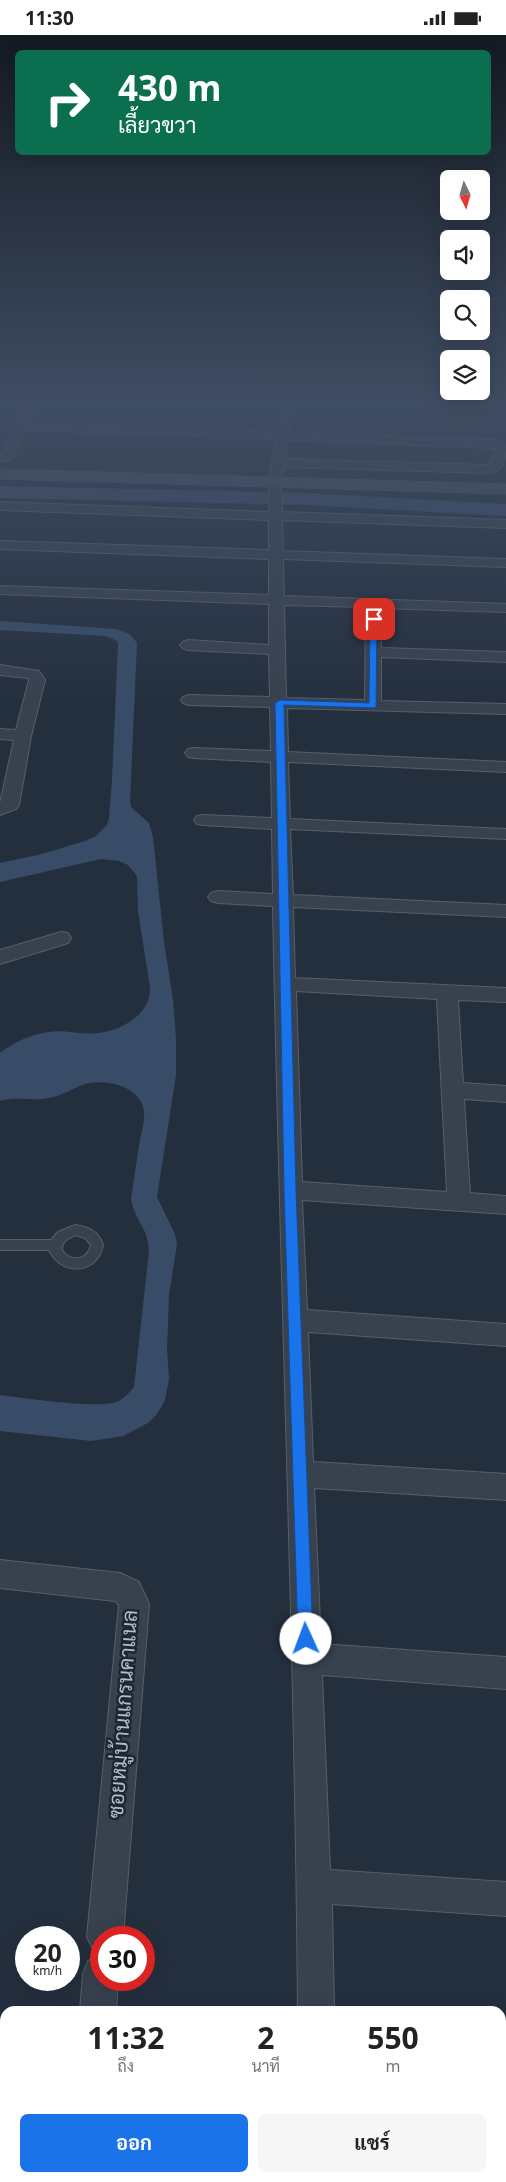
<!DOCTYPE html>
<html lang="th">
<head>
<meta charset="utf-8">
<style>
  :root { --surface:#fff; --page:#f6f6f6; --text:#222; --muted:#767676; --accent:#1a73e8 }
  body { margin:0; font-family:"Noto Sans",Sarabun,sans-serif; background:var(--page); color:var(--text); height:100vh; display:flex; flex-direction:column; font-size:19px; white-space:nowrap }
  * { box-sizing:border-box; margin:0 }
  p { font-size:16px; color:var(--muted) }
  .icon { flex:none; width:28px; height:28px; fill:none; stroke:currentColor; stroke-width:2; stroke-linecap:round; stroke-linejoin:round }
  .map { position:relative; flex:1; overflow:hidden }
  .sheet { position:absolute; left:0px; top:1971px; width:506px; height:176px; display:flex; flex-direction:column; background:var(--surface); border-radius:15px 15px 0 0; box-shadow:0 5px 20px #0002 }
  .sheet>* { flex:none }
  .banner { position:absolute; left:15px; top:15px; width:476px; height:105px; border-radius:8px; box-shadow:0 5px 20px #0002; background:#0b6e4f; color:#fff; overflow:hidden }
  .needle { width:32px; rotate:175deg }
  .fabs { position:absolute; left:440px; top:135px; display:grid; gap:10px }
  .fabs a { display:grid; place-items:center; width:50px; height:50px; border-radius:8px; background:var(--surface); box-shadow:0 5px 20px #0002; font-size:25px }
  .speed { position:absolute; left:15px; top:1891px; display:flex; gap:10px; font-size:25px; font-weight:700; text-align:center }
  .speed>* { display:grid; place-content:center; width:65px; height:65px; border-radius:50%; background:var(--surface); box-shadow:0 5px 20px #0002; line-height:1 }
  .speed small { font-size:12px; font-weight:400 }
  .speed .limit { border:8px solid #d22; background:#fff; color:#111 }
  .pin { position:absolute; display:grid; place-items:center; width:42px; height:42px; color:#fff; margin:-21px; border-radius:10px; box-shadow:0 2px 8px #0006 }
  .me { position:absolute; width:55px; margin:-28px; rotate:358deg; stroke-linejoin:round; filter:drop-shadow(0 0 4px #0008) }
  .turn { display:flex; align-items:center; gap:18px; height:105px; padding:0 20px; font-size:22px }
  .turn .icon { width:65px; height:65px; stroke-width:2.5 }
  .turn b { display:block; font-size:35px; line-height:42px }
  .eta { display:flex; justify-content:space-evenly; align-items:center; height:85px; text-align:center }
  .eta b { font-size:30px; font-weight:700; line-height:35px }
  .primary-button { display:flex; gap:10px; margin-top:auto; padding:10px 20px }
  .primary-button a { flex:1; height:58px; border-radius:8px; background:var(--accent); color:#fff; font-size:20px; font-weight:700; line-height:58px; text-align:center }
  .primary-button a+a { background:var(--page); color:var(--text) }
  .status { display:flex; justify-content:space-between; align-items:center; height:35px; padding:0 25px; background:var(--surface); direction:ltr }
  .status svg { height:14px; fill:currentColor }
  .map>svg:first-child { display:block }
</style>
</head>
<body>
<div class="status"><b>11:30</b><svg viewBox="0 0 49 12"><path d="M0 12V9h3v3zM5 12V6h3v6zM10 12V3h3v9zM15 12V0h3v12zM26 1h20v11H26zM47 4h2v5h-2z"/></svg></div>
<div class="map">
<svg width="506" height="2147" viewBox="0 0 506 2147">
  <rect width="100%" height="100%" fill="#242f3e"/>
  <path fill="#263c3f" d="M 56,371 L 184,371 L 182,381 C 142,380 89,403 56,371 Z"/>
  <path fill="#394c67" d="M 0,586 L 116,594 L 130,599 L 137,608 L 130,766 L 131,772 L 149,788 L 153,802 L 164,907 L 173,965 L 176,1004 L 176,1040 L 157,1162 L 175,1199 L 177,1209 L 169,1260 L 167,1315 L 169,1344 L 165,1365 L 157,1379 L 148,1388 L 123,1401 L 91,1406 L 0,1396 L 0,1360 C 25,1363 96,1374 116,1367 C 124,1364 129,1358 134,1352 L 149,1216 C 148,1191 135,1187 131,1164 C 134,1144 137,1124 140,1104 C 142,1095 145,1086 144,1077 C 142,1052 109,1045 89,1048 C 76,1051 66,1059 53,1062 C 36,1067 18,1061 0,1066 L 0,1018 C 14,1007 30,1000 48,997 C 65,994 81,1000 98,998 C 123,995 151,979 150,952 L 138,876 L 137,841 L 128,830 L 119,826 L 101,824 L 0,847 L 0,828 L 42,819 L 85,806 L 96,801 L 107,790 L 109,783 L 112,745 L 118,609 L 117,606 L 106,601 L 0,595 Z"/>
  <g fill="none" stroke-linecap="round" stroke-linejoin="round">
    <polygon fill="#394c67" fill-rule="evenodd" points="0,451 307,458 506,469 506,481 307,470 0,463"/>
    <g stroke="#565f6c" stroke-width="2">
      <path id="service" d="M 75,1190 C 88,1192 99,1196 103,1210 C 98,1239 62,1242 49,1215 L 0,1215 L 0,1205 L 51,1205 L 58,1197 ZM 76,1200 L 85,1203 L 91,1210 C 88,1225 70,1228 62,1215 C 62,1206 68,1203 76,1200 Z"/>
    </g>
    <g stroke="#565f6c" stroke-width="2">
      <g id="minor">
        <path d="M 25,371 L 37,371 L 29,387 L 277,397 L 281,371 L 293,371 L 289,397 L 494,405 L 506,411 C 506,423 504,435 491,438 L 284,432 L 281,447 L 282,477 L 506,485 L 506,493 L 282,485 L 283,516 L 506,524 L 506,532 L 283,524 L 284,561 L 506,569 L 506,577 L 380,573 L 381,613 L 506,617 L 506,627 L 381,622 L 381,666 L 506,669 L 506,679 L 287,673 L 288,717 L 506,727 L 506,737 L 288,727 L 290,784 L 506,794 L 506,804 L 290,794 L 293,860 L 506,870 L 506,882 L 293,872 L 295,943 L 506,953 L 506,967 L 458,965 L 463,1048 L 506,1051 L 506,1067 L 464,1064 L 470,1158 L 506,1161 L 506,1179 L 302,1165 L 307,1275 L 506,1289 L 506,1311 L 308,1297 L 313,1427 L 506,1439 L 506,1465 L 314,1453 L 321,1609 L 506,1622 L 506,1654 L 322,1640 L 330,1835 L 506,1847 L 506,1881 L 332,1869 L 334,1976 L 298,1976 C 295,1608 280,1239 273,871 L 218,868 L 211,866 L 208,862 L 211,858 L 218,856 L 273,859 L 272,794 L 203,790 L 197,789 L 194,785 L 197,781 L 203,780 L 272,783 L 271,727 L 194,723 L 188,722 L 185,718 L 188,714 L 194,713 L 271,716 L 270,672 L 189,670 L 183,668 L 181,665 L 183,662 L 189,660 L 270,662 L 269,619 L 188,615 L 183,613 L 180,610 L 183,607 L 188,605 L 269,610 L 269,569 L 0,559 L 0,551 L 269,560 L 269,524 L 0,514 L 0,506 L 269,515 L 269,485 L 0,475 L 0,467 L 269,477 L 269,447 L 276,404 L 26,395 L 10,426 L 2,426 L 0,422 L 14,394 L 0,394 L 0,386 L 17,387 ZM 288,405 L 493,413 L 496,416 L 489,430 L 285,424 ZM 284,570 L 366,572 L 365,665 L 286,663 ZM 296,956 L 437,964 L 447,1157 L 302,1147 Z"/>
        <polygon points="0,630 39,636 45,645 31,701 19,770 16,774 0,780 0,768 14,705 0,704 0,694 16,695 29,645 29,643 0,640"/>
        <polygon points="61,897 68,898 71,903 68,908 0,929 0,915"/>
        <polygon points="0,1525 120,1538 139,1547 149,1569 123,1902 101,1902 101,1918 93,1914 87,1902 119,1570 115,1566 0,1553"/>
        <polygon points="101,1921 101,1945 118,1945 116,1976 80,1976 83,1939 88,1926"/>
        <rect x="0" y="2018" width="5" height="38"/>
      </g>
    </g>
    <g stroke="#565f6c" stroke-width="1">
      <polygon id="secondary" points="0,434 506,449 506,459 0,444"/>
    </g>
    <use href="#service" fill="#38414e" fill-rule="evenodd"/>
    <use href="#minor" fill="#38414e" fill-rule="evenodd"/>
    <use href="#secondary" fill="#465061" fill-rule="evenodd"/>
  </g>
  <linearGradient id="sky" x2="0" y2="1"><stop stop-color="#141a22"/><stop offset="0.55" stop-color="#3f4d63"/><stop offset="1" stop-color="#3f4d63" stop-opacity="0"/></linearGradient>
  <rect width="506" height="672" fill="url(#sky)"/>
  <polygon fill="#1a73e8" stroke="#114b97" points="374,582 377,584 376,673 284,670 296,1155 313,1604 311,1610 306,1612 300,1610 298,1604 284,1155 275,668 280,665 369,668 370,584"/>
  <g text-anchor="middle" stroke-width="5" stroke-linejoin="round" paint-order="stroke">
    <g font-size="21" fill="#b4bcc9" stroke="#1d2633">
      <text transform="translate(123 1679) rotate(-86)" y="7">ซอยหมู่บ้านแกรนคาแนล</text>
    </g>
  </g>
</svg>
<div class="fabs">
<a><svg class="needle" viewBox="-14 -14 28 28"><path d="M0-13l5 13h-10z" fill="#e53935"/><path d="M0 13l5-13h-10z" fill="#767676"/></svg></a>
<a><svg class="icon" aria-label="sound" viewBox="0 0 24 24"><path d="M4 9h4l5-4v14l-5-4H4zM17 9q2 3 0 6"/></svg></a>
<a><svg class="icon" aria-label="search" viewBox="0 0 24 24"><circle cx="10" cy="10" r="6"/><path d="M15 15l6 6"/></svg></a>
<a><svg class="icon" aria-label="layers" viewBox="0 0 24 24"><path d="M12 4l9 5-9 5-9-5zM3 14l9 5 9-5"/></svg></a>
</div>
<div class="speed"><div>20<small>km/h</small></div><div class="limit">30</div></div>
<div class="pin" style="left:374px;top:584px;background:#d93025"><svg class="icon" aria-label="arrive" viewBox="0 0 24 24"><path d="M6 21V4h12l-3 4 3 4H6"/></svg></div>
<svg class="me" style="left:306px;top:1604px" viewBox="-20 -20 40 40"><circle r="19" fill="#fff"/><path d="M0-13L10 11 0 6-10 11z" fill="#1a73e8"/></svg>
<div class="banner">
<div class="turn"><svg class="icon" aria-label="right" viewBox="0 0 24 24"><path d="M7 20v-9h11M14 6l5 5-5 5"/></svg><div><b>430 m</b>เลี้ยวขวา</div></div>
</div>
<section class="sheet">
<div class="eta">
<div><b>11:32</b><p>ถึง</p></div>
<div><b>2</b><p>นาที</p></div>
<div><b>550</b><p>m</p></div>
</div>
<div class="primary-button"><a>ออก</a><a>แชร์</a></div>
</section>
</div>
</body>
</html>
